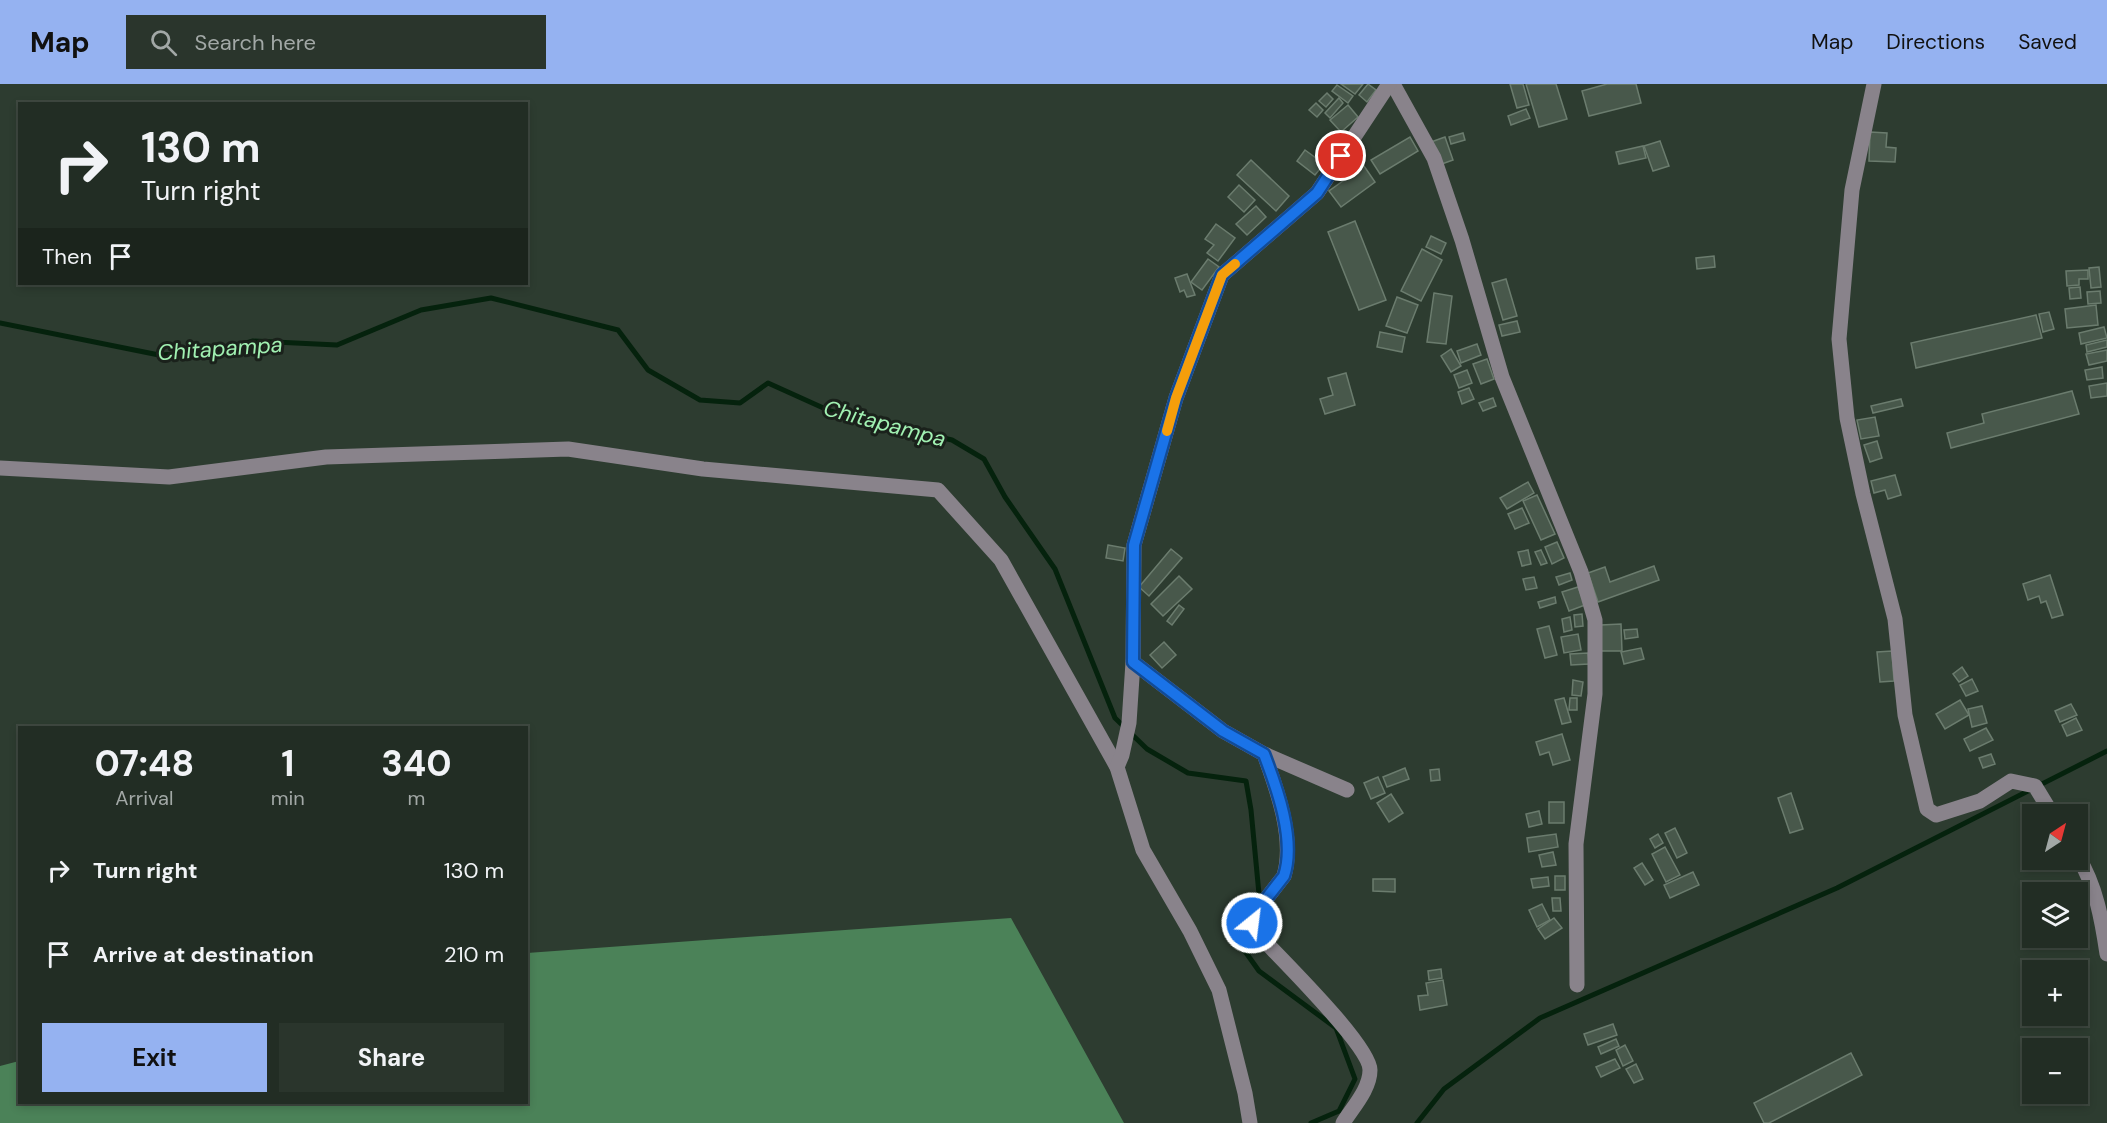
<!DOCTYPE html>
<html lang="en">
<head>
<meta charset="utf-8">
<style>
  :root { --surface:#222d24; --page:#2a352c; --text:#f1f3f6; --muted:#a2a8a6; --line:#3f4941; --accent:#95b2f1 }
  body { margin:0; font-family:"DM Sans",sans-serif; background:var(--page); color:var(--text); height:100vh; display:flex; flex-direction:column; font-size:22px; white-space:nowrap }
  * { box-sizing:border-box; margin:0 }
  p { font-size:20px; color:var(--muted) }
  .icon { flex:none; width:33px; height:33px; fill:none; stroke:currentColor; stroke-width:2; stroke-linecap:round; stroke-linejoin:round }
  .map { position:relative; flex:1; overflow:hidden }
  .drawer { position:absolute; left:18px; top:642px; width:510px; height:378px; display:flex; flex-direction:column; background:var(--surface); border-radius:0px; box-shadow:0 3px 9px #0003,0 0 0 2px var(--line) }
  .drawer>* { flex:none }
  .banner { position:absolute; left:18px; top:18px; width:510px; height:183px; border-radius:0px; box-shadow:0 3px 9px #0003,0 0 0 2px var(--line); background:#222d24; color:var(--text); overflow:hidden }
  .needle { width:39px; rotate:36deg }
  .fabs { position:absolute; left:2022px; top:720px; display:grid; gap:12px }
  .fabs a { display:grid; place-items:center; width:66px; height:66px; border-radius:0px; background:var(--surface); box-shadow:0 3px 9px #0003,0 0 0 2px var(--line); font-size:30px }
  .pin { position:absolute; display:grid; place-items:center; width:51px; height:51px; color:#fff; margin:-26px; border:3px solid #fff; border-radius:50%; box-shadow:0 2px 6px #0007 }
  .me { position:absolute; width:66px; margin:-33px; rotate:29deg; stroke-linejoin:round; filter:drop-shadow(0 0 4px #0008) }
  .turn { display:flex; align-items:center; gap:21px; height:126px; padding:0 24px; font-size:27px }
  .turn .icon { width:78px; height:78px; stroke-width:2.5 }
  .turn b { display:block; font-size:42px; line-height:51px }
  .then { display:flex; align-items:center; height:57px; padding:0 24px; background:#0003; gap:12px; font-size:22px }
  .eta { display:flex; justify-content:space-evenly; align-items:center; height:102px; text-align:center }
  .eta b { font-size:36px; font-weight:700; line-height:42px }
  .cta { display:flex; gap:12px; margin-top:auto; padding:12px 24px }
  .cta a { flex:1; height:69px; border-radius:0px; background:var(--accent); color:#111; font-size:24px; font-weight:700; line-height:69px; text-align:center }
  .cta a+a { background:var(--page); color:var(--text) }
  ul { padding:0; list-style:none }
  li { display:flex; align-items:center; gap:18px; height:84px; padding:0 24px }
  li div { flex:1 }
  li b { display:block; font-size:22px }
  li em { font-style:normal }
  header { display:flex; align-items:center; gap:36px; box-sizing:border-box; height:84px; padding:0 30px; background:var(--accent); color:#111 }
  header strong { font-size:28px }
  nav { display:flex; gap:33px; margin-inline-start:auto; font-size:21px }
  .search { width:420px; height:54px; background:var(--page); display:flex; align-items:center; gap:15px; box-sizing:border-box; padding:0 21px; border-radius:0px; color:var(--muted); font-size:22px }
  .map>svg:first-child { display:block }
</style>
</head>
<body>
<header>
<strong>Map</strong>
<div class="search"><svg class="icon" aria-label="search" viewBox="0 0 24 24"><circle cx="10" cy="10" r="6"/><path d="M15 15l6 6"/></svg>Search here</div>
<nav><a>Map</a><a>Directions</a><a>Saved</a></nav>
</header>
<div class="map">
<svg width="2107" height="1039" viewBox="0 0 2107 1039">
  <rect width="100%" height="100%" fill="#2d3c30"/>
  <polygon fill="#4b8258" points="1011,834 1124,1039 0,1039 0,982 19,977 20,1018 526,1018 527,869"/>
  <g fill="none" stroke-linecap="round" stroke-linejoin="round">
    <g stroke="#05220d" stroke-width="5">
      <polyline points="0,239 159,271 217,268 253,257 337,261 421,226 491,214 618,246 648,286 700,316 740,319 768,299 830,327 952,356 984,375 1005,413 1055,485 1115,634 1147,665 1188,689 1246,697 1251,726 1259,810 1227,842 1259,887 1336,944 1355,995 1339,1027 1311,1039"/>
      <polyline points="1417,1039 1444,1005 1540,934 1837,804 2107,667"/>
    </g>
  </g>
  <g fill="#48584b" stroke="#6b7c6e" stroke-width="1.5">
    <polygon points="1341,0 1363,0 1355,10"/>
    <polygon points="1368,0 1376,6 1367,18 1359,11"/>
    <polygon points="1510,0 1523,0 1529,21 1517,24"/>
    <polygon points="1526,0 1556,0 1567,35 1539,43"/>
    <polygon points="1607,0 1636,0 1641,19 1589,32 1582,7"/>
    <polygon points="1337,1 1353,12 1348,19 1332,7"/>
    <polygon points="1327,9 1333,15 1326,23 1319,17"/>
    <polygon points="1339,14 1343,19 1330,34 1325,29"/>
    <polygon points="1316,19 1323,26 1317,33 1309,26"/>
    <polygon points="1348,21 1358,33 1341,48 1330,36"/>
    <polygon points="1526,25 1530,34 1511,41 1508,32"/>
    <polygon points="1870,48 1887,49 1886,63 1896,64 1895,78 1869,77"/>
    <polygon points="1463,49 1465,56 1451,60 1449,53"/>
    <polygon points="1410,53 1418,67 1380,90 1371,76"/>
    <polygon points="1445,53 1453,76 1439,81 1431,58"/>
    <polygon points="1660,57 1669,82 1653,87 1644,62"/>
    <polygon points="1643,62 1646,74 1619,80 1616,68"/>
    <polygon points="1305,66 1324,80 1315,91 1297,77"/>
    <polygon points="1251,76 1289,112 1276,127 1237,91"/>
    <polygon points="1364,82 1375,98 1341,123 1329,107"/>
    <polygon points="1239,101 1255,116 1244,128 1228,113"/>
    <polygon points="1256,122 1266,133 1247,151 1236,140"/>
    <polygon points="1355,137 1386,216 1359,226 1328,148"/>
    <polygon points="1216,140 1235,154 1218,177 1207,169 1214,161 1205,155"/>
    <polygon points="1431,152 1446,159 1441,170 1426,163"/>
    <polygon points="1422,165 1442,176 1421,217 1401,207"/>
    <polygon points="1714,172 1715,183 1697,185 1696,174"/>
    <polygon points="1208,175 1219,183 1202,206 1191,198"/>
    <polygon points="2099,183 2101,203 2091,204 2089,184"/>
    <polygon points="2088,186 2088,195 2079,195 2079,201 2067,202 2066,187"/>
    <polygon points="1187,190 1195,211 1187,213 1184,206 1180,208 1175,194"/>
    <polygon points="1506,195 1517,232 1503,236 1492,199"/>
    <polygon points="2080,203 2081,214 2070,215 2069,204"/>
    <polygon points="2100,207 2101,219 2088,220 2087,208"/>
    <polygon points="1434,209 1452,212 1446,260 1427,258"/>
    <polygon points="1397,213 1418,221 1407,249 1386,242"/>
    <polygon points="2096,221 2098,241 2067,244 2065,225"/>
    <polygon points="2049,228 2054,245 2043,248 2039,230"/>
    <polygon points="2036,231 2042,254 1916,284 1911,259"/>
    <polygon points="1517,237 1520,248 1502,252 1499,241"/>
    <polygon points="2104,243 2107,254 2081,260 2079,249"/>
    <polygon points="1380,248 1405,253 1402,268 1377,263"/>
    <polygon points="2107,256 2107,263 2087,268 2086,261"/>
    <polygon points="1477,260 1481,271 1461,279 1457,267"/>
    <polygon points="1451,265 1461,282 1451,288 1441,272"/>
    <polygon points="2107,266 2107,277 2089,281 2086,270"/>
    <polygon points="1487,275 1494,295 1481,300 1473,280"/>
    <polygon points="2102,283 2103,294 2087,296 2085,286"/>
    <polygon points="1467,286 1472,299 1459,304 1454,291"/>
    <polygon points="1346,289 1355,321 1325,330 1320,315 1333,311 1328,294"/>
    <polygon points="2107,299 2107,312 2091,314 2089,302"/>
    <polygon points="1469,304 1474,315 1462,320 1458,308"/>
    <polygon points="2072,307 2079,330 1951,364 1947,349 1984,339 1982,330"/>
    <polygon points="1493,314 1496,322 1483,327 1479,319"/>
    <polygon points="1901,315 1903,322 1873,329 1871,322"/>
    <polygon points="1875,333 1879,352 1861,355 1857,336"/>
    <polygon points="1877,357 1882,374 1870,378 1864,361"/>
    <polygon points="1895,391 1901,411 1888,415 1885,406 1874,409 1871,397"/>
    <polygon points="1528,398 1534,409 1507,425 1500,414"/>
    <polygon points="1537,411 1555,450 1541,456 1523,417"/>
    <polygon points="1522,424 1529,439 1515,445 1508,430"/>
    <polygon points="1557,458 1564,474 1552,480 1545,463"/>
    <polygon points="1108,461 1125,464 1123,477 1106,474"/>
    <polygon points="1171,465 1182,474 1149,512 1139,503"/>
    <polygon points="1528,466 1531,480 1522,482 1518,468"/>
    <polygon points="1541,466 1547,479 1541,481 1535,468"/>
    <polygon points="1654,482 1659,496 1598,518 1588,489 1605,483 1610,498"/>
    <polygon points="1570,489 1572,496 1559,501 1556,493"/>
    <polygon points="2050,491 2063,531 2052,534 2046,517 2041,519 2039,512 2028,516 2023,500"/>
    <polygon points="1179,492 1192,505 1163,532 1151,520"/>
    <polygon points="1534,493 1537,504 1526,506 1523,495"/>
    <polygon points="1578,503 1585,521 1569,527 1562,508"/>
    <polygon points="1555,513 1556,519 1540,524 1538,518"/>
    <polygon points="1179,521 1184,525 1172,541 1167,537"/>
    <polygon points="1582,530 1583,542 1575,543 1574,531"/>
    <polygon points="1570,533 1572,546 1564,548 1562,535"/>
    <polygon points="1621,540 1622,567 1601,567 1601,541"/>
    <polygon points="1549,542 1557,571 1545,574 1537,545"/>
    <polygon points="1637,545 1638,553 1625,555 1624,546"/>
    <polygon points="1578,550 1581,566 1564,569 1561,553"/>
    <polygon points="1164,558 1176,571 1162,584 1150,571"/>
    <polygon points="1641,564 1644,575 1624,580 1621,568"/>
    <polygon points="1892,567 1894,597 1880,598 1877,568"/>
    <polygon points="1588,569 1589,580 1571,581 1570,570"/>
    <polygon points="1962,583 1968,592 1959,598 1953,590"/>
    <polygon points="1972,595 1978,607 1966,612 1960,601"/>
    <polygon points="1573,596 1583,598 1581,612 1572,611"/>
    <polygon points="1564,614 1571,638 1562,640 1555,616"/>
    <polygon points="1570,614 1577,614 1577,626 1569,626"/>
    <polygon points="1960,616 1969,631 1945,645 1936,630"/>
    <polygon points="2071,620 2077,631 2060,638 2055,627"/>
    <polygon points="1982,622 1987,639 1972,643 1968,625"/>
    <polygon points="2076,634 2082,646 2067,652 2062,641"/>
    <polygon points="1986,644 1993,656 1970,667 1964,655"/>
    <polygon points="1562,650 1570,676 1553,681 1549,668 1540,671 1536,658"/>
    <polygon points="1991,670 1995,680 1983,684 1979,674"/>
    <polygon points="1405,684 1409,695 1387,703 1383,693"/>
    <polygon points="1439,685 1440,696 1431,697 1430,686"/>
    <polygon points="1378,693 1385,709 1371,715 1364,699"/>
    <polygon points="1791,709 1803,745 1790,749 1778,714"/>
    <polygon points="1391,710 1403,729 1389,738 1377,719"/>
    <rect x="1549" y="718" width="15" height="21"/>
    <polygon points="1539,727 1542,740 1529,743 1526,730"/>
    <polygon points="1675,744 1687,769 1677,774 1665,749"/>
    <polygon points="1556,750 1558,763 1529,768 1527,754"/>
    <polygon points="1658,750 1663,759 1655,764 1650,755"/>
    <polygon points="1665,763 1680,791 1666,798 1652,770"/>
    <polygon points="1553,768 1556,781 1542,783 1539,771"/>
    <polygon points="1642,779 1653,796 1645,801 1634,784"/>
    <polygon points="1693,788 1699,801 1670,814 1664,801"/>
    <rect x="1555" y="792" width="10" height="14"/>
    <polygon points="1548,793 1549,802 1533,804 1531,795"/>
    <polygon points="1373,795 1395,795 1395,808 1373,807"/>
    <polygon points="1552,814 1560,814 1561,827 1553,827"/>
    <polygon points="1542,820 1550,836 1537,843 1529,826"/>
    <polygon points="1554,834 1562,844 1545,855 1538,845"/>
    <polygon points="1441,885 1442,894 1429,896 1428,887"/>
    <polygon points="1443,896 1447,921 1420,926 1418,912 1428,911 1426,899"/>
    <polygon points="1613,940 1617,951 1588,961 1584,950"/>
    <polygon points="1616,955 1619,962 1601,970 1598,963"/>
    <polygon points="1625,961 1633,977 1623,982 1616,966"/>
    <polygon points="1851,969 1862,991 1769,1039 1764,1039 1754,1019"/>
    <polygon points="1615,975 1620,984 1601,993 1596,983"/>
    <polygon points="1636,980 1643,995 1634,999 1626,985"/>
  </g>
  <g fill="none" stroke-linecap="round" stroke-linejoin="round">
    <g stroke="#89838b" stroke-width="15">
      <polyline points="1393,0 1434,74 1462,156 1502,293 1581,488 1595,536 1595,610 1576,760 1577,901"/>
      <polyline points="1874,0 1852,106 1839,255 1847,334 1863,410 1895,535 1905,631 1927,725 1936,731 1980,717 2011,697 2035,702 2052,730"/>
      <polyline points="0,384 169,393 326,373 568,365 703,385 938,406 1001,476 1117,683 1143,766 1190,847 1219,906 1245,1009 1250,1039"/>
      <polyline points="1133,578 1223,647 1264,670 1347,706"/>
      <path d="M 1264,670 C 1277,705 1295,755 1284,792 L 1252,833 L 1256,848 C 1276,870 1370,961 1370,986 C 1370,1005 1353,1023 1343,1039"/>
      <polyline points="1117,683 1122,671 1129,639 1133,578 1134,461 1176,314 1222,191 1317,109 1389,0"/>
      <path d="M 2078,773 C 2096,802 2102,836 2107,870"/>
    </g>
  </g>
  <g fill="none" stroke-linecap="round" stroke-linejoin="round">
    <g stroke="#114b97" stroke-width="15">
      <path id="route" d="M 1252,839 L 1252,833 L 1284,792 C 1296,756 1277,704 1264,670 L 1223,647 L 1133,578 L 1134,461 L 1176,314 L 1222,191 L 1317,109 L 1341,72"/>
    </g>
    <use href="#route" stroke="#1a73e8" stroke-width="10"/>
    <polyline stroke="#f59e0b" stroke-width="10" points="1167,347 1176,314 1222,191 1235,180"/>
  </g>
  <g text-anchor="middle" stroke-width="6" stroke-linejoin="round" paint-order="stroke">
    <g font-size="22" font-style="italic" fill="#a1f1b2" stroke="#1a211b">
      <text transform="translate(220 264) rotate(-4)" y="8">Chitapampa</text>
      <text transform="translate(885 339) rotate(15)" y="8">Chitapampa</text>
    </g>
  </g>
</svg>
<div class="fabs">
<a><svg class="needle" viewBox="-14 -14 28 28"><path d="M0-13l5 13h-10z" fill="#e53935"/><path d="M0 13l5-13h-10z" fill="#a2a8a6"/></svg></a>
<a><svg class="icon" aria-label="layers" viewBox="0 0 24 24"><path d="M12 4l9 5-9 5-9-5zM3 14l9 5 9-5"/></svg></a>
<a>+</a>
<a>−</a>
</div>
<div class="pin" style="left:1341px;top:72px;background:#d93025"><svg class="icon" aria-label="arrive" viewBox="0 0 24 24"><path d="M6 21V4h12l-3 4 3 4H6"/></svg></div>
<svg class="me" style="left:1252px;top:839px" viewBox="-20 -20 40 40"><circle r="17" fill="#1a73e8" stroke="#fff" stroke-width="3"/><path d="M0-11L8 9 0 5-8 9z" fill="#fff"/></svg>
<div class="banner">
<div class="turn"><svg class="icon" aria-label="right" viewBox="0 0 24 24"><path d="M7 20v-9h11M14 6l5 5-5 5"/></svg><div><b>130 m</b>Turn right</div></div>
<div class="then">Then<svg class="icon" aria-label="arrive" viewBox="0 0 24 24"><path d="M6 21V4h12l-3 4 3 4H6"/></svg></div>
</div>
<section class="drawer">
<div class="eta">
<div><b>07:48</b><p>Arrival</p></div>
<div><b>1</b><p>min</p></div>
<div><b>340</b><p>m</p></div>
</div>
<ul>
<li><svg class="icon" aria-label="right" viewBox="0 0 24 24"><path d="M7 20v-9h11M14 6l5 5-5 5"/></svg><div><b>Turn right</b></div><em>130 m</em></li>
<li><svg class="icon" aria-label="arrive" viewBox="0 0 24 24"><path d="M6 21V4h12l-3 4 3 4H6"/></svg><div><b>Arrive at destination</b></div><em>210 m</em></li>
</ul>
<div class="cta"><a>Exit</a><a>Share</a></div>
</section>
</div>
</body>
</html>
